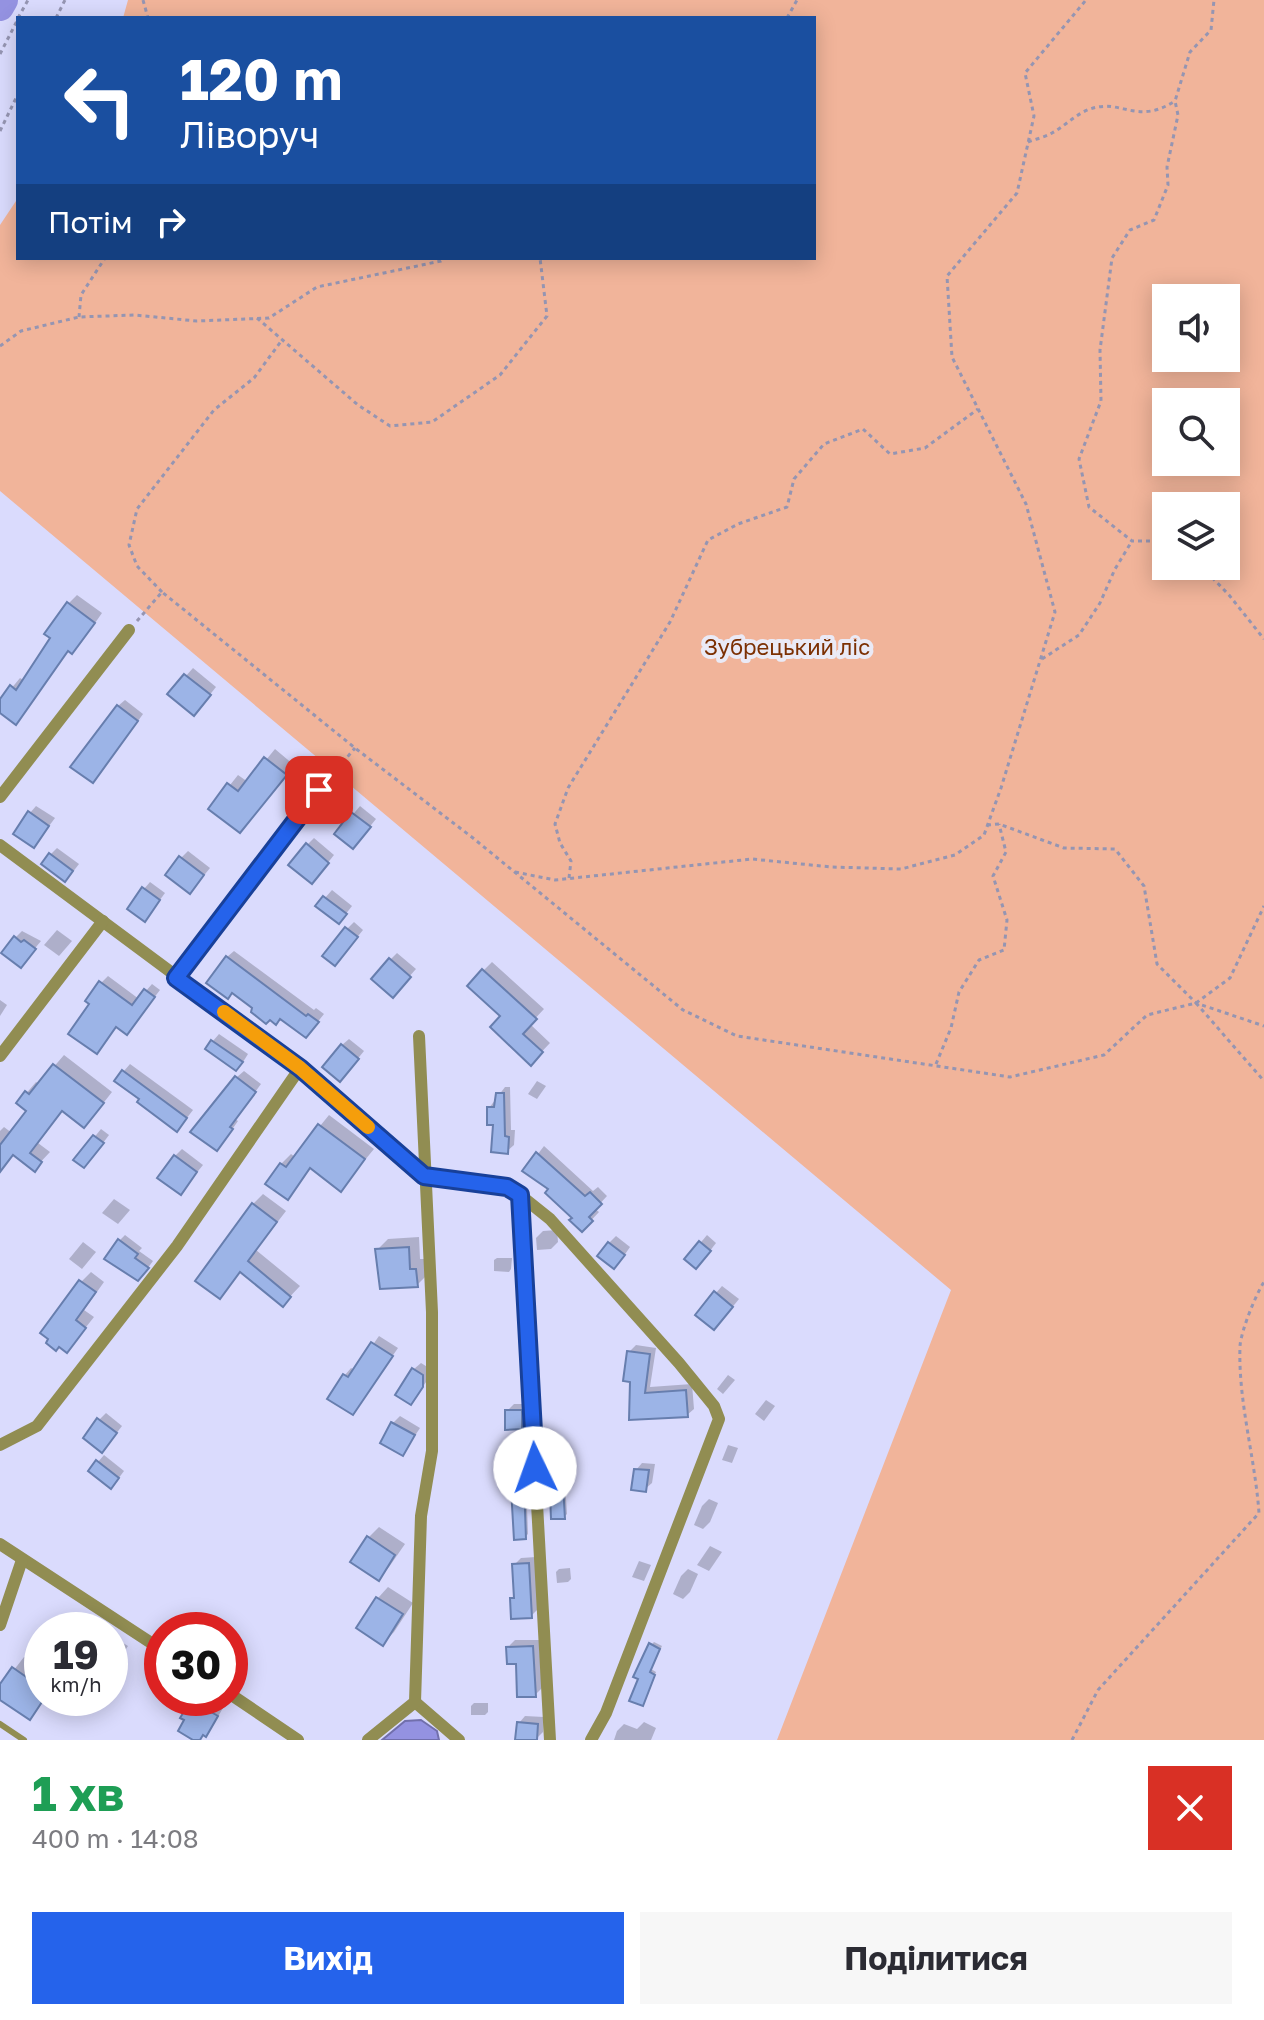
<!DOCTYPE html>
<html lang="uk">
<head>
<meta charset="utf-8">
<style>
  :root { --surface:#fff; --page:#f7f7f7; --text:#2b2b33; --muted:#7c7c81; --accent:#2563eb }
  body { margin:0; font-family:"Golos Text",sans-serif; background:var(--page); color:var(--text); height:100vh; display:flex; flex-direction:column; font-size:30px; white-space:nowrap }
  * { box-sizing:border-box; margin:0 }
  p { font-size:26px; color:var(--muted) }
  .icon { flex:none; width:44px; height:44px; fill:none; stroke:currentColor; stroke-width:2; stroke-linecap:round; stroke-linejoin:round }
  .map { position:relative; height:1740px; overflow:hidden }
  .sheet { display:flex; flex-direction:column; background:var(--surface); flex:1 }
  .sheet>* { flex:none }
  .top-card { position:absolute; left:16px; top:16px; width:800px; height:244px; border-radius:0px; box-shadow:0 4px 20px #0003; background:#1a4fa0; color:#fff; overflow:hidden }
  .controls { position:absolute; left:1152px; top:284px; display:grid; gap:16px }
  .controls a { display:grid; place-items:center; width:88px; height:88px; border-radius:0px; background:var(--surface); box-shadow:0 4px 20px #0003; font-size:40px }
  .speed { position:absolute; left:24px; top:1612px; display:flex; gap:16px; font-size:40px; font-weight:700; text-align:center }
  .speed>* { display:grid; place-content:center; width:104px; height:104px; border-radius:50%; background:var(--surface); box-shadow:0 4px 20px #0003; line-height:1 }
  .speed small { font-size:20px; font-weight:400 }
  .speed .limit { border:12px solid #d22; background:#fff; color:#111 }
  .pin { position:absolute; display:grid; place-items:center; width:68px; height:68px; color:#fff; margin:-34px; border-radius:16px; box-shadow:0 4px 12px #0006 }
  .me { position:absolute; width:88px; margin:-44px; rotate:357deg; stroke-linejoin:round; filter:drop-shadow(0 0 6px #0008) }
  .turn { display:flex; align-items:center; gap:28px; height:168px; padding:0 32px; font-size:36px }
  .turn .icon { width:104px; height:104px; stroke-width:2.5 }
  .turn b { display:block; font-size:56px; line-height:68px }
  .then { display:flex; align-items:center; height:76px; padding:0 32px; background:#0003; gap:16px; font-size:30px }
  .round { display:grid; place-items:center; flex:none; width:84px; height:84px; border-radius:0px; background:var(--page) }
  .overview { display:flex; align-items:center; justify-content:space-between; height:136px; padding:0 32px }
  h1 { font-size:48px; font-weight:700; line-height:60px; color:#1e9e55 }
  .button { display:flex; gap:16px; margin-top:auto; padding:16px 32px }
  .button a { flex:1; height:92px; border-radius:0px; background:var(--accent); color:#fff; font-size:32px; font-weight:700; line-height:92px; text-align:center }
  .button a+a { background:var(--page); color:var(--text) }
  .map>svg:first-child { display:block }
</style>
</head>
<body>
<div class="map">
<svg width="1264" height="1740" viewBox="0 0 1264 1740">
  <rect width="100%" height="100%" fill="#dadbfd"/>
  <path fill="#f1b49a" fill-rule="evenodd" d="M 128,0 L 1264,0 L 1264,1740 L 777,1740 L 951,1290 L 0,491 L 0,225 L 18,198 L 18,258 L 814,258 L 814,18 L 123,18 ZM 1166,298 L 1226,298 L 1226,358 L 1166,358 ZM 1166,402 L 1226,402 L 1226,462 L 1166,462 ZM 1166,506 L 1226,506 L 1226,566 L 1166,566 Z"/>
  <polygon fill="#9492e1" stroke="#716fac" stroke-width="2" points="421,1720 437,1731 439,1740 382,1740 405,1721"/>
  <g fill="#0003">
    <polygon points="77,595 102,613 81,643 72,651 69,649 16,722 0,711 0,702 20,678 25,681 53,638 68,604"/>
    <polygon points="193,668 216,687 200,707 170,694"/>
    <polygon points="125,700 143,714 100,774 118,706"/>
    <polygon points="275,749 294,765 249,821 211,809 238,775 248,782"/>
    <polygon points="36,806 55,818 34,846 30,813"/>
    <polygon points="360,806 376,819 359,840 337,834"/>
    <polygon points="314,838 334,855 318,875 307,845"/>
    <polygon points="57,848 79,864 72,873 50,855"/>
    <polygon points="188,851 210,868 197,884 181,858"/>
    <polygon points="150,882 165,893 151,912 144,889"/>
    <polygon points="332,890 352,906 345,915 318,906"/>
    <polygon points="354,922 363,930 341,957 347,929"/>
    <polygon points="57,930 72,941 59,956 44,945"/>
    <polygon points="22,931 41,941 27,958 15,938"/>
    <polygon points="234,951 314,1010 316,1008 324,1014 312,1029 254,1007 233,991 227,957"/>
    <polygon points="397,953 416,969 399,988 390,960"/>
    <polygon points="492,962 544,1009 530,1024 550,1043 531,1063 503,1016 483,971"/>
    <polygon points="108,976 139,999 152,984 160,990 127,1033 101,983"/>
    <polygon points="0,1000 7,1005 0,1016"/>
    <polygon points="219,1034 248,1054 243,1062 213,1041"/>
    <polygon points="349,1039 364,1051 347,1072 342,1045"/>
    <polygon points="64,1055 112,1092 94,1115 64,1109 38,1143 50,1152 34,1169 14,1153 0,1170 0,1131 4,1127 12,1133 29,1111 18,1103 36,1082 39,1084"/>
    <polygon points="130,1064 193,1110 183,1123 142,1098 124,1071"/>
    <polygon points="244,1071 261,1084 235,1119 238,1121 224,1141 237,1077"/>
    <polygon points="537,1081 546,1086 537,1099 528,1094"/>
    <polygon points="505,1087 510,1087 511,1130 515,1130 514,1145 507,1151 489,1108"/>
    <polygon points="329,1115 374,1149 341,1189 312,1167 287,1197 281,1164 291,1154 295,1157"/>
    <polygon points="101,1129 109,1135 91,1159 76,1160"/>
    <polygon points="544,1146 593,1191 598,1187 607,1196 595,1209 599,1212 582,1230 551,1189 525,1171"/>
    <polygon points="182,1149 203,1165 181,1192 175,1156"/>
    <polygon points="263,1194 286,1211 256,1250 300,1286 283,1304 241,1270 220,1296 253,1204"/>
    <polygon points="114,1199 130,1210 118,1224 102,1213"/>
    <polygon points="557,1230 558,1242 551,1249 537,1250 536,1238 543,1231"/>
    <polygon points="125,1235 142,1248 139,1251 153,1261 144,1273 119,1241"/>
    <polygon points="707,1235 716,1243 703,1260 687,1259"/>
    <polygon points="616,1236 630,1247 621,1260 609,1243"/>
    <polygon points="419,1237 420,1259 427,1259 428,1274 417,1285 377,1250 388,1239"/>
    <polygon points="83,1242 96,1252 82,1269 69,1259"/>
    <polygon points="497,1258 512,1258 511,1269 509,1272 494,1271 494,1260"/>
    <polygon points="91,1272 104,1282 84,1310 94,1317 67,1351 81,1282"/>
    <polygon points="722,1286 739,1299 721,1321 698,1314"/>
    <polygon points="379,1336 398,1348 353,1413 345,1375 351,1368 355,1370"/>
    <polygon points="636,1345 656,1348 650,1387 692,1384 694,1409 687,1415 631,1418 632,1380 629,1352"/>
    <polygon points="421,1363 429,1368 429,1378 411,1403 414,1369"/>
    <polygon points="728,1375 735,1380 723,1394 717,1389"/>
    <polygon points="766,1400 775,1406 764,1421 755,1414"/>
    <polygon points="514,1404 528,1404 528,1420 521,1427 507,1411"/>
    <polygon points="106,1413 122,1426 109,1443 99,1420"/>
    <polygon points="400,1416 420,1428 403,1454 393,1423"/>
    <polygon points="728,1445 738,1448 732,1463 722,1460"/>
    <polygon points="514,1451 525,1451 528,1534 525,1537 511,1454"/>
    <polygon points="104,1455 124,1471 118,1479 98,1462"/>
    <polygon points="642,1463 655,1464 652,1483 645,1489 636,1470"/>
    <polygon points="554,1465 564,1465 567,1514 564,1517 551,1468"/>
    <polygon points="709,1499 718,1503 710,1522 703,1529 694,1525 702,1506"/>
    <polygon points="379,1527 405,1544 389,1567 379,1578 368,1538"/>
    <polygon points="710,1546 722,1552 709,1571 697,1565"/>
    <polygon points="536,1557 538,1609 531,1616 512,1599 516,1596 514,1565 521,1558"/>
    <polygon points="639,1561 651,1565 644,1581 632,1577"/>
    <polygon points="570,1568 571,1579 568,1582 557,1583 556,1572 559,1569"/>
    <polygon points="688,1569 698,1574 690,1592 683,1599 673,1594 681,1576"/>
    <polygon points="388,1587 413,1603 394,1632 383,1643 359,1628 378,1598"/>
    <polygon points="74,1613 102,1630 60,1630"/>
    <polygon points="110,1635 128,1646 110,1673"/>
    <polygon points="515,1640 539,1640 542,1688 535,1695 508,1647"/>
    <polygon points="654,1642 662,1646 651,1669 656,1672 642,1704 651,1645"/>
    <polygon points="24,1657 42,1670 42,1698 46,1698 29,1717 0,1697 0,1688"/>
    <polygon points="201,1698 212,1698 223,1708 212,1727 196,1740 190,1706"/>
    <polygon points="474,1703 488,1703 488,1712 485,1715 471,1715 471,1706"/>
    <polygon points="525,1716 544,1717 543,1732 536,1739 519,1723"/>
    <polygon points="644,1722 656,1728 651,1740 614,1740 617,1731 624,1724 637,1729"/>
  </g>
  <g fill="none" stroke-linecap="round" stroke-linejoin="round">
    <polyline stroke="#9492e1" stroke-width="28" points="0,7 4,0"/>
  </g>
  <g fill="#9cb4e7" stroke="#677eae" stroke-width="2">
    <polygon points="67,602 95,623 72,654 68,651 16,725 0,713 0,699 10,685 16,690 50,638 44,634"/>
    <polygon points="184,674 211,695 194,716 167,694"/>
    <polygon points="117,705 138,721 93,783 70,767"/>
    <polygon points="264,757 287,775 240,833 208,809 227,783 238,791"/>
    <polygon points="28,811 49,826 34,848 13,834"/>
    <polygon points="351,812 371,827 353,849 334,834"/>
    <polygon points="306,843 329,863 312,884 288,865"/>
    <polygon points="49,853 73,871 65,882 41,864"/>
    <polygon points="179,856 204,875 190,894 165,875"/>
    <polygon points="142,887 160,900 145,922 127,909"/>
    <polygon points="323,896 347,914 339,924 315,906"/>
    <polygon points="345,927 358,937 335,966 322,956"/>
    <polygon points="14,936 21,942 24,940 36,949 21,968 1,953"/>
    <polygon points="226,956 306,1016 308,1014 319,1022 306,1038 280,1019 276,1025 270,1020 266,1024 251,1012 252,1008 232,993 228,999 206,983"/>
    <polygon points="389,958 411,977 393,998 371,979"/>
    <polygon points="482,969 537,1019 523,1034 543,1052 531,1066 490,1027 500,1016 467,986"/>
    <polygon points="99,981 132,1005 144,989 155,997 127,1035 116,1027 97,1054 68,1034 89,1004 85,1001"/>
    <polygon points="211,1040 243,1062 236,1071 205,1049"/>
    <polygon points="341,1044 359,1059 340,1082 322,1067"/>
    <polygon points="53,1064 104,1103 84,1128 62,1111 30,1153 42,1162 35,1172 13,1155 0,1172 0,1145 26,1111 16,1103 25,1091 29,1094"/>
    <polygon points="122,1070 187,1118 177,1132 137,1102 139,1099 114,1081"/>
    <polygon points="235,1076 256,1092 230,1127 233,1129 217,1151 190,1132"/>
    <polygon points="496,1093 504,1093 505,1136 509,1137 508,1154 491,1152 493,1125 487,1125 487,1107 494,1107"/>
    <polygon points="318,1124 365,1159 341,1192 310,1168 288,1200 265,1184 280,1163 286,1167"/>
    <polygon points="93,1135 104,1143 84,1168 73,1160"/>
    <polygon points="536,1152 585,1196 590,1192 602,1204 589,1217 593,1221 582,1232 569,1220 572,1218 545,1193 548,1189 522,1171"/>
    <polygon points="174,1155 197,1172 181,1195 157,1178"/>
    <polygon points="252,1203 277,1222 248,1261 291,1297 283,1307 240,1272 220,1299 195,1281"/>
    <polygon points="118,1239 138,1254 135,1258 149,1268 138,1281 104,1259"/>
    <polygon points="699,1241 711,1251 696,1269 684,1259"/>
    <polygon points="608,1242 625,1255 614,1269 597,1256"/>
    <polygon points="409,1247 410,1269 416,1269 418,1287 380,1289 375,1249"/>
    <polygon points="79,1280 96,1292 76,1320 86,1328 67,1353 59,1347 56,1351 46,1343 48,1339 40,1333"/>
    <polygon points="714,1291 733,1307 714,1330 695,1315"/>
    <polygon points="371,1342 393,1356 353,1415 327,1399 343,1374 348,1377"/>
    <polygon points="627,1351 650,1354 645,1393 686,1390 688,1417 629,1420 630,1382 623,1381"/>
    <polygon points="412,1368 423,1375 423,1387 411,1405 395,1395"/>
    <polygon points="505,1410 522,1410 522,1429 505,1430"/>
    <polygon points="97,1418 117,1433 102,1453 83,1438"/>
    <polygon points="391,1422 415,1435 403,1456 380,1443"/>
    <polygon points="509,1453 523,1453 526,1539 514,1540"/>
    <polygon points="96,1460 119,1478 111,1489 88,1471"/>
    <polygon points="562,1467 565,1519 551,1519 549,1468"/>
    <polygon points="634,1469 649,1470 646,1492 631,1490"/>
    <polygon points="367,1536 395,1555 379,1581 350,1562"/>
    <polygon points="529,1563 532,1618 511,1619 510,1598 514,1598 512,1564"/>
    <polygon points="376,1597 403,1614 383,1646 356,1628"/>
    <polygon points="649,1643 660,1649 650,1672 655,1675 643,1706 629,1701 638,1679 633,1677"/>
    <polygon points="533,1646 536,1697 517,1697 516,1664 507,1664 506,1647"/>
    <polygon points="12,1667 42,1688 42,1702 30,1720 0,1700 0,1684"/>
    <polygon points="197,1700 213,1709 211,1712 218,1716 206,1737 203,1735 200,1740 193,1740 178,1731 184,1720 180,1718 188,1705 193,1707"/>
    <polygon points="517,1722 538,1724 537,1740 515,1740"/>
  </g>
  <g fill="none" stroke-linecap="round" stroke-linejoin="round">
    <g stroke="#9595b2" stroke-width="3" stroke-dasharray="4 4" stroke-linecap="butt">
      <polyline points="143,0 148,18"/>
      <polyline points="18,18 28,0"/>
      <polyline points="56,18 65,0"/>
      <polyline points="787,18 797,0"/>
      <polyline points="0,54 18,19"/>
      <polyline points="0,131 18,94"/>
      <path d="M 1028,142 C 1036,139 1045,137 1052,133 C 1065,126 1076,114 1090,109 C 1122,98 1136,126 1175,101"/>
      <polyline points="79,317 81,295 105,258"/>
      <polyline points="257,318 358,405 390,426 432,422 500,375 547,316 540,258"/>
      <polyline points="0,346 21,331 79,317 134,315 197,321 269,318 317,287 441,261 446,258"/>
      <polyline points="1166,541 1132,541 1089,507 1079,459 1101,401 1100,350 1112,258 1130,230 1154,220 1168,185 1167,167 1178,115 1175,101 1190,52 1211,30 1214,0"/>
      <polyline points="1201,566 1229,595 1264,639"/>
      <polyline points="162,592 137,566 129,545 137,509 214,410 254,378 282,340"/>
      <polyline points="137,621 162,592 355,748 473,838 683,1010 737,1036 1010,1077 1104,1055 1147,1015 1196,1003 1264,1081"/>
      <polyline points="1042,659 1079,635 1100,603 1115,569 1132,541"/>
      <polyline points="327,781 355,748"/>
      <polyline points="987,825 999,824 1064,848 1115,849 1144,886 1157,964 1196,1003 1264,1026"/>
      <polyline points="515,872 555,880 752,859 831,867 901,869 955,855 984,835 1001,788 1055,612 1026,504 952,357 947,276 1017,193 1034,116 1025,73 1086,0"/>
      <polyline points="569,878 571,861 560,843 555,824 568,788 670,622 708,540 738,524 787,507 794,479 824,444 863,429 890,454 925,448 978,409"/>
      <polyline points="1196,1003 1230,978 1264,906"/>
      <polyline points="936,1064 951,1028 959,992 979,960 1004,950 1007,920 993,876 1006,852 999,824"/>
      <path d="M 1072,1740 L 1098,1690 L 1259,1513 C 1255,1457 1238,1402 1240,1346 C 1241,1331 1256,1294 1264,1282"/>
    </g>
    <polyline stroke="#918d52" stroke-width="6" points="0,1724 24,1740"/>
    <g stroke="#918d52" stroke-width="12">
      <polyline points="0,797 129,630"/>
      <polyline points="0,845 300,1068 424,1176 507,1187 520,1195 550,1219 679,1363 714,1406 719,1419 606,1713 591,1740"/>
      <polyline points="176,978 319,790"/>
      <polyline points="0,1056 103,921"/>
      <polyline points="520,1195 550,1740"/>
      <polyline points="0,1445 37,1426 177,1246 300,1068"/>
      <polyline points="0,1544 162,1650"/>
      <polyline points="0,1625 22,1560"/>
      <polyline points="230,1694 298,1740"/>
      <polyline points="415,1702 459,1740"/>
      <polyline points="368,1740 415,1702 421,1516 432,1451 432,1312 419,1036"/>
    </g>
  </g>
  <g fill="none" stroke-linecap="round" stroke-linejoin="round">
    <g stroke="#184099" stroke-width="20">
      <polyline id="route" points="319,790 176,978 300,1068 424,1176 507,1187 520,1195 535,1468"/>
    </g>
    <use href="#route" stroke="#2563eb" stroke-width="14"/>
    <polyline stroke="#f59e0b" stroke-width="14" points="224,1012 300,1068 368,1127"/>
  </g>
  <g text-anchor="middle" stroke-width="8" stroke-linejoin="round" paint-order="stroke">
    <g font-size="22" fill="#7c3003" stroke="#eaeaf6">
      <text x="787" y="655">Зубрецький ліс</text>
    </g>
  </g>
</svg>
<div class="controls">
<a><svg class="icon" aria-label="sound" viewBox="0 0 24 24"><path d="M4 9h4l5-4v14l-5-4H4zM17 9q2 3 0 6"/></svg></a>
<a><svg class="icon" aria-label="search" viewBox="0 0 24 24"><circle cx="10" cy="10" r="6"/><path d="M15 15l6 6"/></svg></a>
<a><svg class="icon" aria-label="layers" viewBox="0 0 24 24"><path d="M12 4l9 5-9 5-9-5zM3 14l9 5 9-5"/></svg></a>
</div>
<div class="speed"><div>19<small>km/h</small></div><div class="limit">30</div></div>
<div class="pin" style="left:319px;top:790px;background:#d93025"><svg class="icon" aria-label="arrive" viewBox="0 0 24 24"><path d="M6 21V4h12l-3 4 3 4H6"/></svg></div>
<svg class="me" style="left:535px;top:1468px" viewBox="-20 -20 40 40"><circle r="19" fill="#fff"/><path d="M0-13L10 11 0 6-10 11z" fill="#2563eb"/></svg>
<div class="top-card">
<div class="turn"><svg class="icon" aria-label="left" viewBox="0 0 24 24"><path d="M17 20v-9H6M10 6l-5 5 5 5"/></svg><div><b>120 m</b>Ліворуч</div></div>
<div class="then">Потім<svg class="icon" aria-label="right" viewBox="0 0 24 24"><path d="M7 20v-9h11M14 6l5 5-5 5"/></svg></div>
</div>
</div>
<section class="sheet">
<div class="overview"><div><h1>1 хв</h1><p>400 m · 14:08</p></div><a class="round" style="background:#d93025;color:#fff"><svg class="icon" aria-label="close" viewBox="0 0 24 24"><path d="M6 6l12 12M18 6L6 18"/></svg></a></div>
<div class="button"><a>Вихід</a><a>Поділитися</a></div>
</section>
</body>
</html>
